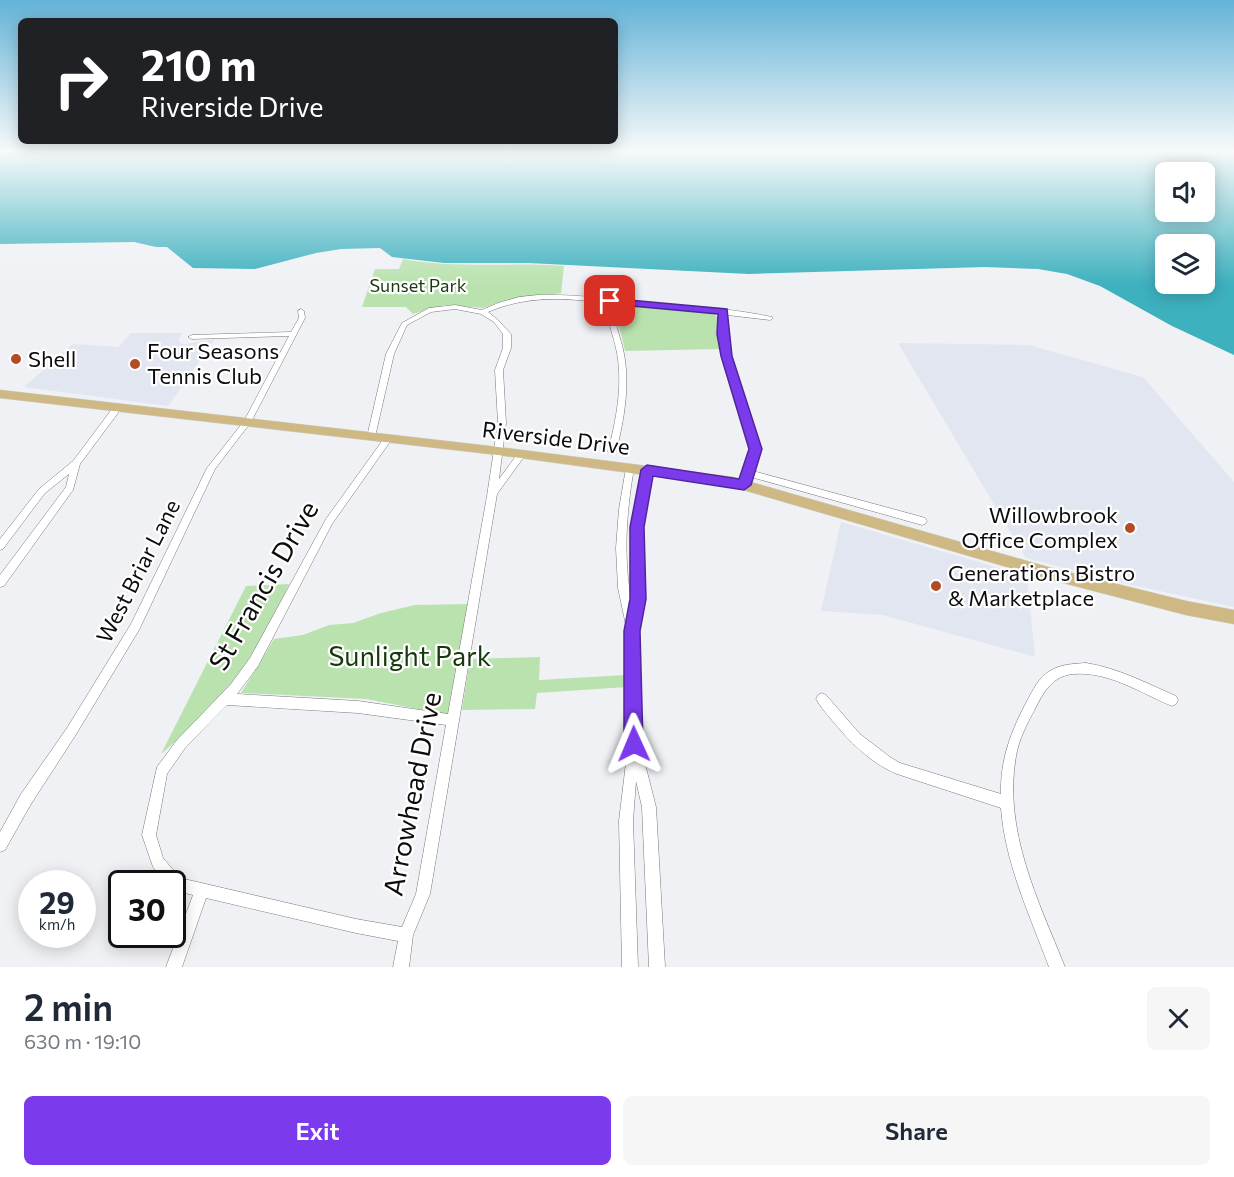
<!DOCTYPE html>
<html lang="en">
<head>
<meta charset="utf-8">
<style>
  :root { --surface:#fff; --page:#f6f6f7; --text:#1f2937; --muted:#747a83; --accent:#7c3aed }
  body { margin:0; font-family:Commissioner,sans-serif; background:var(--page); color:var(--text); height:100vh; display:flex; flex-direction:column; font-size:22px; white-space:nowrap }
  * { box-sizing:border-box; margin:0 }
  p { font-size:20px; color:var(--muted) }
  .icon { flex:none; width:33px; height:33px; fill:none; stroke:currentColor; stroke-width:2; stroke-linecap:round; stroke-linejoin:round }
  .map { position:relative; height:967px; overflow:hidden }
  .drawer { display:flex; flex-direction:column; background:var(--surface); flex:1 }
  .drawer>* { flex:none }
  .guide { position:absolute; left:18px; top:18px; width:600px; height:126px; border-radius:9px; box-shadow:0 3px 15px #0003; background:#202124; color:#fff; overflow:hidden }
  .buttons { position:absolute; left:1155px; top:162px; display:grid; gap:12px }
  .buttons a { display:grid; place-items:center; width:60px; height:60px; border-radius:9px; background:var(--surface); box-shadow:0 3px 15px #0003; font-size:30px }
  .speed { position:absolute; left:18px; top:870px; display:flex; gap:12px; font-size:30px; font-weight:700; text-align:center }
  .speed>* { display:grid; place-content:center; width:78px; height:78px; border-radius:50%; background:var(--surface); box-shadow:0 3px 15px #0003; line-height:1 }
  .speed small { font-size:15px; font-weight:400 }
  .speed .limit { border:3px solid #111; border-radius:9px; background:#fff; color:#111 }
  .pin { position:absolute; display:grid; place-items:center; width:51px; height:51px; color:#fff; margin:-26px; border-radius:12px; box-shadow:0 3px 9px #0006 }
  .me { position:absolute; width:66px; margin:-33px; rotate:359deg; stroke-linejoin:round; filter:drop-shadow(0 0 4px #0008) }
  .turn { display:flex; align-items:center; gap:21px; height:126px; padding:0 24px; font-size:27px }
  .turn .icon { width:78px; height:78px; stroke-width:2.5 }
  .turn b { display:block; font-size:42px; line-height:51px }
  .round { display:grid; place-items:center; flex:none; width:63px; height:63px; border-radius:9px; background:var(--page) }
  .overview { display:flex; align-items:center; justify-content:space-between; height:102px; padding:0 24px }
  h1 { font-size:36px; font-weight:600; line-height:45px }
  .button { display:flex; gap:12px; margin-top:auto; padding:12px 24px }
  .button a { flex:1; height:69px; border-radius:9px; background:var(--accent); color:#fff; font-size:24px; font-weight:600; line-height:69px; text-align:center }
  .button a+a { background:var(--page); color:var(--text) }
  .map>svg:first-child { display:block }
</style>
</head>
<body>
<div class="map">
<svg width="1234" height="967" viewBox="0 0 1234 967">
  <rect width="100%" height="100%" fill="#f0f1f5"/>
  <g fill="#e2e6f1">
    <polygon points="131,333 183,333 179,338 180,343 185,344 215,339 168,406 24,387 73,344 118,347"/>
    <polygon points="898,343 1029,345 1143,377 1234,482 1234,607 1123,583 1026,558"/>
    <polygon points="841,522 1027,576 1035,657 883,615 821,611"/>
  </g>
  <g fill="#bae2af">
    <path d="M 403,259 C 456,269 511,262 564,266 L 561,293 L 499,302 L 484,308 L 445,305 L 413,314 L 406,307 L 362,307 L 375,269 L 399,269 Z"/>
    <polygon points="619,304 714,314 717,317 721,349 625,351 616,312 615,306"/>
    <path d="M 289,584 C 259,655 220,705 161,754 L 246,586 Z"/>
    <polygon points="470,604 449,715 366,699 241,693 274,639 303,635 329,625 353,623 381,613 415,605"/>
    <polygon points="540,657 539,680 626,675 627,687 537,693 535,709 462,710 470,659"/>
  </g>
  <path fill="#3db1be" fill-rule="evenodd" d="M 0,150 L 1234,150 L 1234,355 L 1172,326 L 1100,286 L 1067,274 L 1038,269 L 985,267 L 749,274 L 528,263 L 444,263 L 392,257 L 380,248 L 341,249 L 316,253 L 255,269 L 193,268 L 167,247 L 156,247 L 134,242 L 0,244 ZM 1166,172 L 1204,172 L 1204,212 L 1166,212 ZM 1166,244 L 1204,244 L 1204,284 L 1166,284 Z"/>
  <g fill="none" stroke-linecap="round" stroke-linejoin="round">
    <g stroke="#77787b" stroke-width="1">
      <g id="minor">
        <path d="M 538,295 C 573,294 608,299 644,302 C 686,306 730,308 772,317 L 772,319 L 770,320 L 727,315 L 727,334 L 730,356 L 759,449 L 753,471 L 922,517 L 925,518 L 927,521 L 925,524 L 922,525 L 751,477 L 747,487 L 741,487 L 739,485 L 751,449 L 722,356 L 719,334 L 720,314 L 613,303 C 613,321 621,337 624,354 C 630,386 624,420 616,452 L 612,455 L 608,452 C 616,420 623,386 617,353 C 614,336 606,320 607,303 C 565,298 528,295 488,312 L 498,320 L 511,334 L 511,348 L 503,370 L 506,423 L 499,479 L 519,452 L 522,451 L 526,454 L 497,494 L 430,894 L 413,935 L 409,967 L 393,967 L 398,941 L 356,933 L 206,898 L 182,967 L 166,967 L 193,895 L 172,890 L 172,884 L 167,884 L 153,867 L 142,835 L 157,767 L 177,740 L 231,684 L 250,658 L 326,519 L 385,437 L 388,436 L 392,439 L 332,524 L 258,666 L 237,694 L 358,701 L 448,714 L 487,496 L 498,423 L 495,370 L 503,348 L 503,334 L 494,322 L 481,314 L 455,309 L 431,312 L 407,325 L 394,354 L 375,437 L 371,440 L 367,437 L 386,354 L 402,323 L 429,308 L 455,305 L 482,310 L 498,303 L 519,297 ZM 227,705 L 358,713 L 446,725 L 416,894 L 402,927 L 356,919 L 180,878 L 163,858 L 156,835 L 167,774 L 185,748 Z"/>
        <polygon points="301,309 304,311 305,318 251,422 215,469 139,630 75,736 31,804 5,850 0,852 0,832 21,794 67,728 131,624 207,468 244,421 289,336 192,339 188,337 192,335 291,332 299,318 298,311"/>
        <polygon points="118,404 121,405 122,407 121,409 80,464 73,490 4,586 0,587 0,575 66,487 69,474 45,493 3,549 0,550 0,539 39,489 73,461 115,405"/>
        <path d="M 630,465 L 634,468 C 626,514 623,559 632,605 L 633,599 L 632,527 L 643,470 L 647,467 L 651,470 L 642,527 L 643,599 L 637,631 L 640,744 L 656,807 L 665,967 L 649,967 L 642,807 L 636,781 L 633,821 L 638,967 L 622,967 L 619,821 L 628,746 L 627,630 L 618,588 L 616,548 L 619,509 L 626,468 Z"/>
        <path d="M 1086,663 C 1118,668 1146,683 1176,696 L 1178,700 L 1176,704 L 1172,706 C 1140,693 1109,671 1073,674 C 1052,676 1043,693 1035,709 C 1027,724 1019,739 1016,756 C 1003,830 1038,900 1065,967 L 1049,967 C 1030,916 1005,863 1001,808 L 897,774 C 870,763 849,741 831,719 C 825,712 820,706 816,699 L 818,695 L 822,693 L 826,695 L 860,734 L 890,757 L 900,763 L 1001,794 C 1000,760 1011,731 1027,701 C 1033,690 1038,678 1050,671 C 1061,664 1073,664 1086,663 Z"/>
      </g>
    </g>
    <g stroke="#cececf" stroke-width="1">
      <polygon id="primary" points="0,390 498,447 733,477 1048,567 1186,601 1234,610 1234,624 1186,615 1048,579 733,487 498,455 0,398"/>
    </g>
    <use href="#minor" fill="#fff" fill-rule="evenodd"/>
    <use href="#primary" fill="#ceb883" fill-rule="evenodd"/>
  </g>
  <linearGradient id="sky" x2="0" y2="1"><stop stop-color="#63b3d7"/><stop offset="0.53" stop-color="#f8f9fa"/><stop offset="1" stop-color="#f8f9fa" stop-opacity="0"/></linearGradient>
  <rect width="1234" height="285" fill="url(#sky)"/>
  <polygon fill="#7c3aed" stroke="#51269a" stroke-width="1.5" points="607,298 727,309 732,356 762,449 751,485 744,490 653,476 644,527 646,599 640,631 643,744 640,751 634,754 627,751 624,744 624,631 630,599 630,527 641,470 647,465 739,479 749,449 721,356 717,334 718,314 610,304 605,301"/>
  <g fill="#b34c25" stroke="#fff" stroke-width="2">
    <circle cx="16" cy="359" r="6"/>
    <circle cx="135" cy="364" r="6"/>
    <circle cx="1130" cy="528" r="6"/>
    <circle cx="936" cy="586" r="6"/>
  </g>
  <g text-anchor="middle" stroke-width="4.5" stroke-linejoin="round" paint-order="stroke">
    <g font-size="18" fill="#18390d" stroke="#fff">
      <text x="418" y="292">Sunset Park</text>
    </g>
    <g font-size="22" fill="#0c0c0d" stroke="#fff" text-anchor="start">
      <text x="147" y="359">Four Seasons<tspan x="147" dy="25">Tennis Club</tspan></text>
      <text x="28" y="367">Shell</text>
      <text x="1118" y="523" text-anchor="end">Willowbrook<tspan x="1118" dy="25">Office Complex</tspan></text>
      <text x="948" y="581">Generations Bistro<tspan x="948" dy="25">&amp; Marketplace</tspan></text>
    </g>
    <g font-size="22" fill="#0c0c0d" stroke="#fff">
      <text transform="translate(556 438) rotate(7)" y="8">Riverside Drive</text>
      <text transform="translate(138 571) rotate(-63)" y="8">West Briar Lane</text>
    </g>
    <g font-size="27" fill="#0c0c0d" stroke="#fff">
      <text transform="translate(264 586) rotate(-60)" y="9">St Francis Drive</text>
      <text transform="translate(413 794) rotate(-79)" y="9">Arrowhead Drive</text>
    </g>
    <g font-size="27" fill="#18390d" stroke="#fff">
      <text x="410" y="666">Sunlight Park</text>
    </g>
  </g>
</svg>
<div class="buttons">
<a><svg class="icon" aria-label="sound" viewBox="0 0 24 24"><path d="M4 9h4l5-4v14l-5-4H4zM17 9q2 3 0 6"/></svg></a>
<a><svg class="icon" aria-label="layers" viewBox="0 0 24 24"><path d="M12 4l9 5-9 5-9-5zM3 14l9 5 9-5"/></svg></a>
</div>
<div class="speed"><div>29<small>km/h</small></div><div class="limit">30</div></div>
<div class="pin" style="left:610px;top:301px;background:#d93025"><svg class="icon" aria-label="arrive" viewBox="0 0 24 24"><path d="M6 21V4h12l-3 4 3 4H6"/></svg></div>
<svg class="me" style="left:634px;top:744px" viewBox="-20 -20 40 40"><path d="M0-17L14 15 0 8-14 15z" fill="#7c3aed" stroke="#fff" stroke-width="4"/></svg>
<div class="guide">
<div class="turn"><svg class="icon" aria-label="right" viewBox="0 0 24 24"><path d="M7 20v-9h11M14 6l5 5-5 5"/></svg><div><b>210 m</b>Riverside Drive</div></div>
</div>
</div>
<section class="drawer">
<div class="overview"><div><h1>2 min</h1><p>630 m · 19:10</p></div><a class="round"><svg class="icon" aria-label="close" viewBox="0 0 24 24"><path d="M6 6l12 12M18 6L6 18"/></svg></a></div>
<div class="button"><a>Exit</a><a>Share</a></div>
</section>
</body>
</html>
